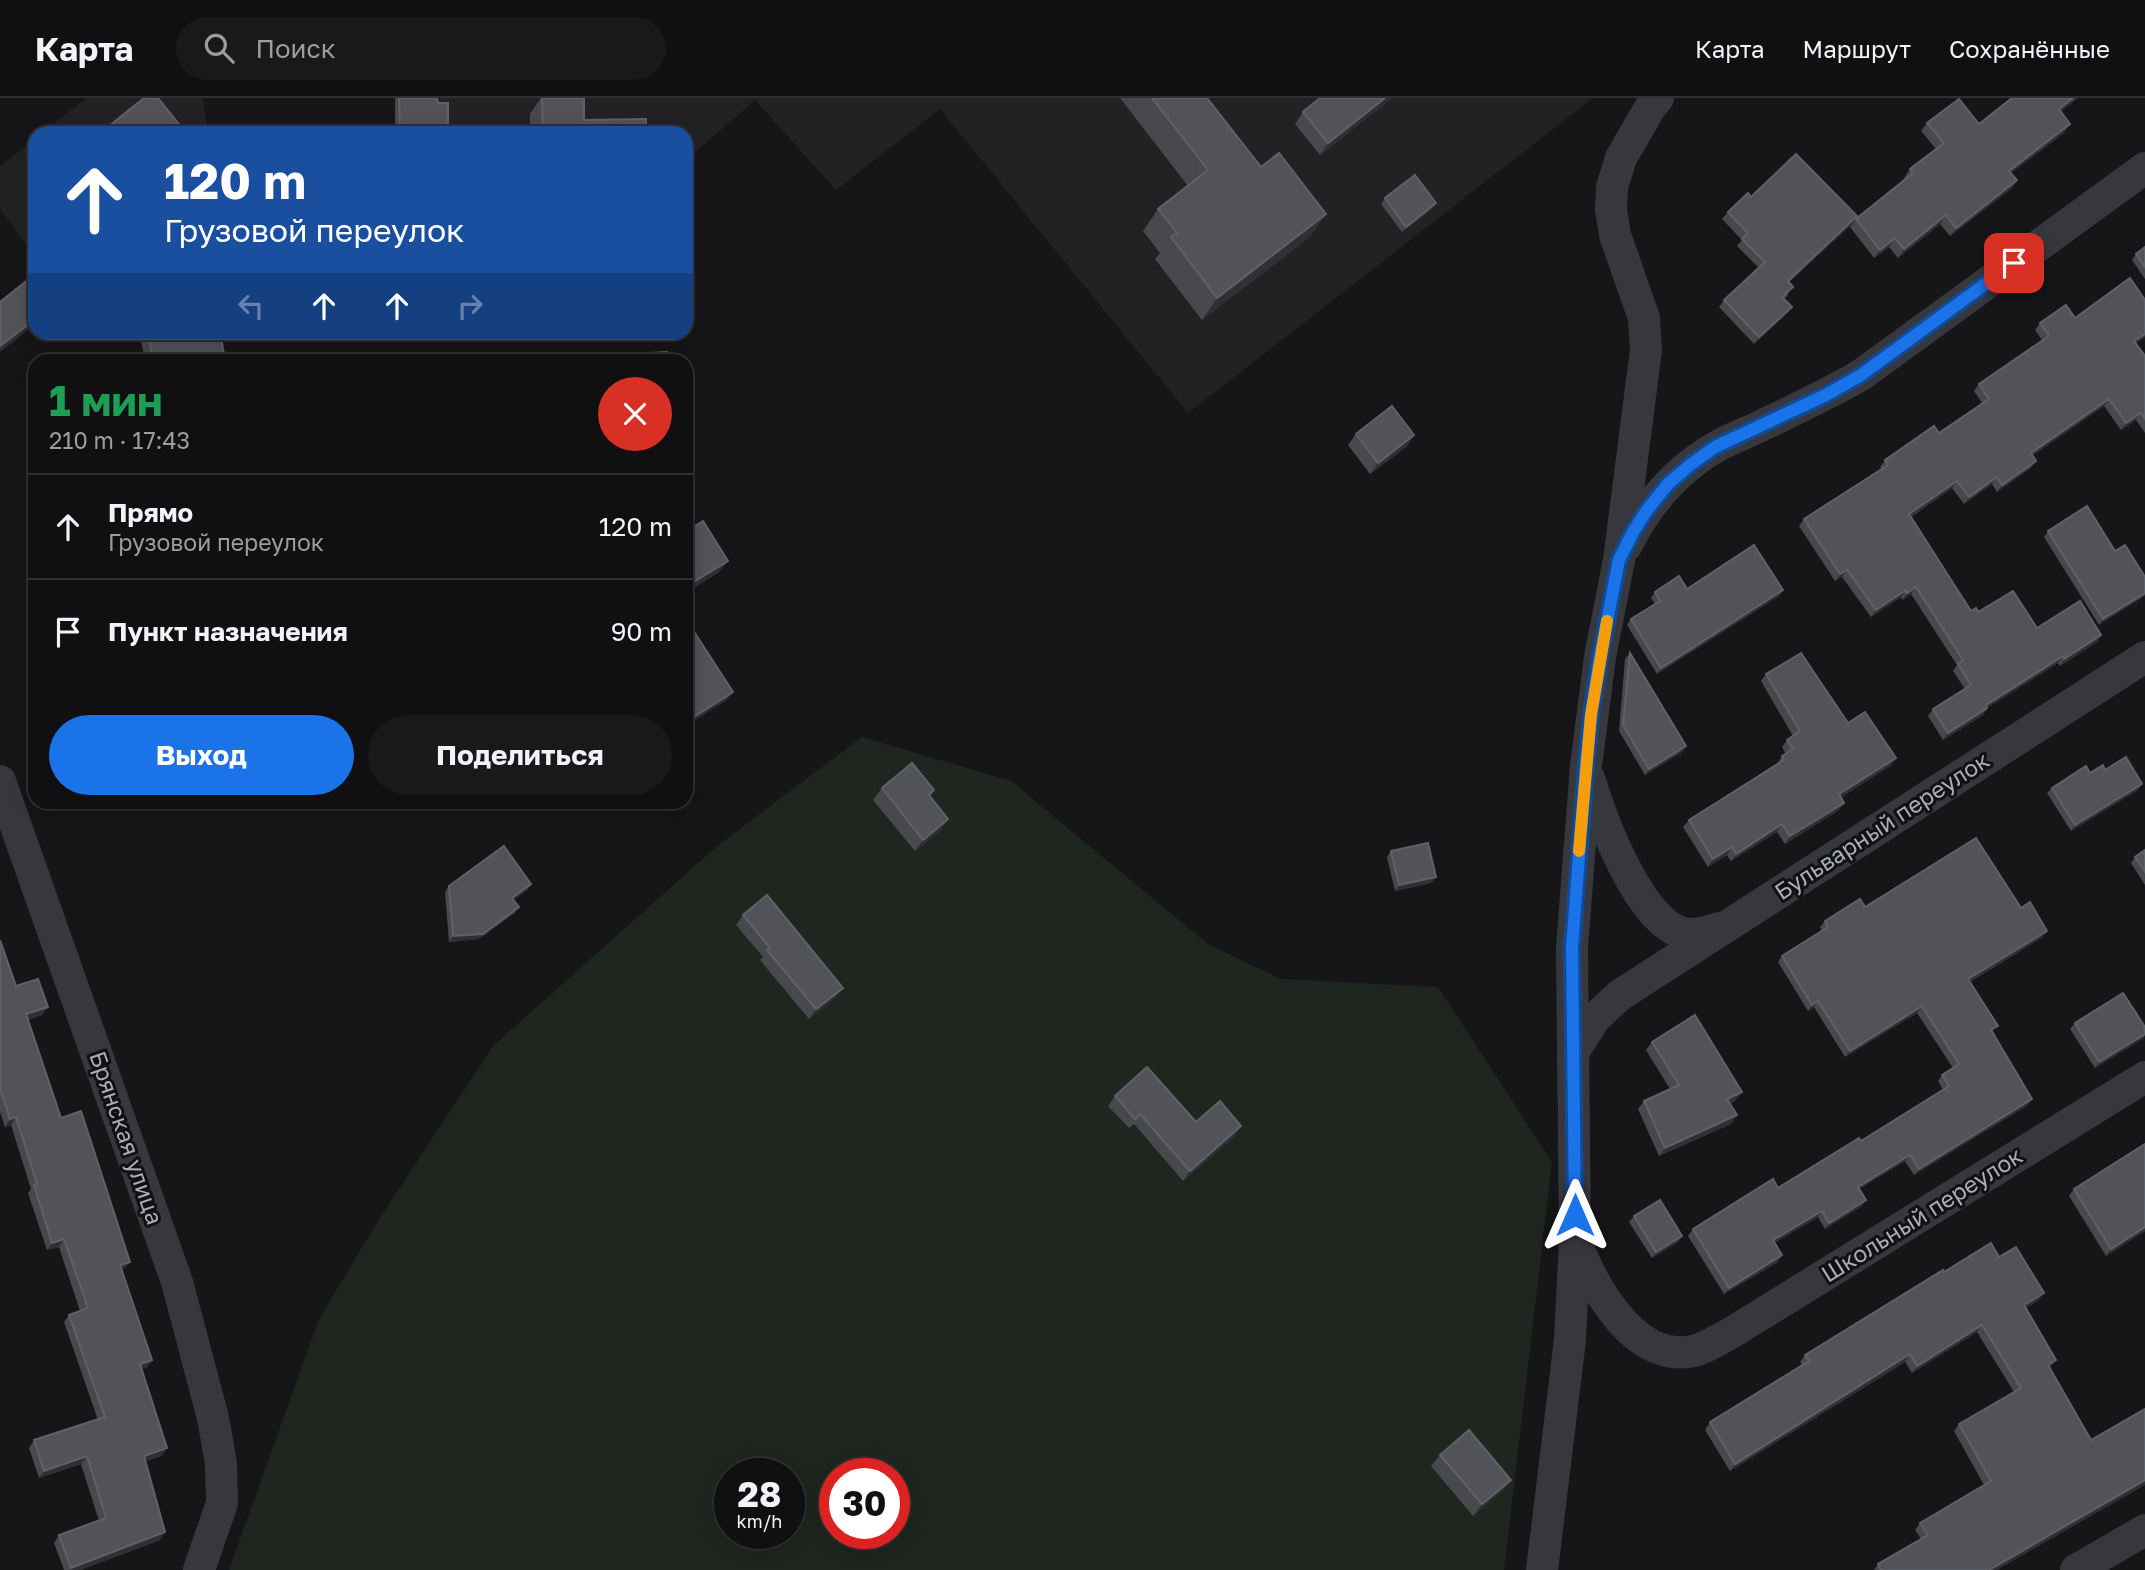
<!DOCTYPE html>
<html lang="ru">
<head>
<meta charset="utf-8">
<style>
  :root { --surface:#101012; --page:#19191b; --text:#f1f3f6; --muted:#9c9d9f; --line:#303032; --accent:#1a73e8 }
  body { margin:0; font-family:"Golos Text",sans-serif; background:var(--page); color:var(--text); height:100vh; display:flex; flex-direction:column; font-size:26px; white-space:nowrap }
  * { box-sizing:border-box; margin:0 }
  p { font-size:23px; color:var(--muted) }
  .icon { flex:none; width:38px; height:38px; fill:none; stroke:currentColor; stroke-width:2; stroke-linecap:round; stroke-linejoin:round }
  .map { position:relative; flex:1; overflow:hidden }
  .panel { position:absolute; left:28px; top:256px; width:665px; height:455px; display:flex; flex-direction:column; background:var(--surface); border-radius:21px; box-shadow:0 4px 18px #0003,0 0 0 2px var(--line) }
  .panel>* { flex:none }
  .guide { position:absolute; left:28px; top:28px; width:665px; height:214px; border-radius:21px; box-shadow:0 4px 18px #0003,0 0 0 2px var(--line); background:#1a4fa0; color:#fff; overflow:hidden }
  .speed { position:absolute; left:714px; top:1360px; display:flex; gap:14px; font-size:35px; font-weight:700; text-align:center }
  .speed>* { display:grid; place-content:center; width:91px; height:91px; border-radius:50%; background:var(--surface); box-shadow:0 4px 18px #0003,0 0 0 2px var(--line); line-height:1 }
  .speed small { font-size:18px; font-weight:400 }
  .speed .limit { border:10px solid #d22; background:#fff; color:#111 }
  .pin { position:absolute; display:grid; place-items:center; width:60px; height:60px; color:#fff; margin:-30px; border-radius:14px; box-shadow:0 4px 10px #0006 }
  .me { position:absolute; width:77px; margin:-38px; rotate:0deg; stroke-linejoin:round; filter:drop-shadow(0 0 5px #0008) }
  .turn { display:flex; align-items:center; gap:24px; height:147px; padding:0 21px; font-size:32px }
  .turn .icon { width:91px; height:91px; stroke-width:2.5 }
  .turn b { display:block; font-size:49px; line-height:60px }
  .lanes { display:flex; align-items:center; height:66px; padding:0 21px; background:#0003; justify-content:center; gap:35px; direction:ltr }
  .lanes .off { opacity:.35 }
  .round { display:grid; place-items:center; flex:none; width:74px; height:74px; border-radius:37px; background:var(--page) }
  .headline { display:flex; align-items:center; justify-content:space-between; height:119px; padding:0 21px }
  h1 { font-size:42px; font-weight:700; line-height:52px; color:#1e9e55 }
  .action { display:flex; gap:14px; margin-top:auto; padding:14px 21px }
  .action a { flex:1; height:80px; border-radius:42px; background:var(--accent); color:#fff; font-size:28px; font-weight:700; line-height:80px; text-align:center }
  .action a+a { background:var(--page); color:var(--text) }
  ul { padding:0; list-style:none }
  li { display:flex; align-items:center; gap:21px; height:105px; padding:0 21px; border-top:2px solid var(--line) }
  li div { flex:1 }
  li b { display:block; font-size:26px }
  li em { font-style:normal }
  header { display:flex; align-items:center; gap:42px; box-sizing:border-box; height:98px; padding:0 35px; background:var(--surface); border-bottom:2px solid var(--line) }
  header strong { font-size:33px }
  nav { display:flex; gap:38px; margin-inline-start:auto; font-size:24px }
  .search { width:490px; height:63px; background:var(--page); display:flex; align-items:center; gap:18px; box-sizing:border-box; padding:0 24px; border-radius:38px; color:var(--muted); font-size:26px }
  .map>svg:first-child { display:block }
</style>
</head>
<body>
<header>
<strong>Карта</strong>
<div class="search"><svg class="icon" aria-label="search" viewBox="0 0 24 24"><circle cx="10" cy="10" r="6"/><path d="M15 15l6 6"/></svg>Поиск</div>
<nav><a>Карта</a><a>Маршрут</a><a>Сохранённые</a></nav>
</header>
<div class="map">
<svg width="2145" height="1472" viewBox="0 0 2145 1472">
  <rect width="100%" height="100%" fill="#161618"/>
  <g fill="#222225">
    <polygon points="86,0 203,0 208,35 42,35"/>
    <polygon points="395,0 1593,0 1188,315 940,11 836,92 755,2 686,62 686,35 395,35"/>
    <polygon points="35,41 35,160 0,110 0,68"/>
  </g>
  <path fill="#1e261f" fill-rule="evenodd" d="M 862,639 L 1011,683 L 1208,846 L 1281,881 L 1438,889 L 1552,1064 L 1504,1472 L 229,1472 L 319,1221 L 376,1126 L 493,948 L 716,749 ZM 730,1376 L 789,1376 L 789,1435 L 730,1435 ZM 835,1376 L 894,1376 L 894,1435 L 835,1435 Z"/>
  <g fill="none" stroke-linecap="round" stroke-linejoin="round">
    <g stroke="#37383d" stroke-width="32">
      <path d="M 1626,448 C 1646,408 1676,372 1716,349 C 1731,340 1749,334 1765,326 C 1798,310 1830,295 1861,277 L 2145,70"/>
      <path d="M 1589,680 C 1601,720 1639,824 1683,835 C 1695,838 1709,833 1720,830"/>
      <polyline points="0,683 177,1184 213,1320 221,1365 222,1405 199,1472"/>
      <polyline points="1574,953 1595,920 1620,897 2145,559"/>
      <path d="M 1577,1147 C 1595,1192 1637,1269 1697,1252 C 1709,1248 1720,1241 1731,1235 L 2145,979"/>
      <polyline points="1542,1472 1570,1242 1575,1142 1572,849 1586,668 1600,559 1619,462 1646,252 1644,220 1615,137 1611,112 1612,89 1621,60 1651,8 1658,0"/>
      <polyline points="2076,1472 2145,1432"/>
    </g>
  </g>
  <g fill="#47494d">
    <polygon points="395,0 437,0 438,5 448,35 395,35"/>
    <polygon points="541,0 584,0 584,22 646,35 530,35 530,16"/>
    <polygon points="1120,0 1207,0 1311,138 1202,222 1155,161 1160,155 1143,133 1158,111 1188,88"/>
    <polygon points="1392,0 1320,57 1295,26 1303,14"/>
    <polygon points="2012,0 2078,0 2060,14 2064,35 2011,75 2017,82 2011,91 1950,138 1940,126 1898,160 1889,149 1874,160 1850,129 1856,121 1905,81 1904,80 1910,71 1936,51 1921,33 1927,25 1979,26"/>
    <polygon points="108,29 186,35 104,35"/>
    <polygon points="1751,99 1857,118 1852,126 1789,184 1788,197 1784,201 1792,209 1786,216 1754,246 1719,209 1724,202 1759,170 1737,148 1742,142 1722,121 1728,114"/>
    <polygon points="1385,100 1432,111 1402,134 1381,106"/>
    <polygon points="2145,149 2145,181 2132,162 2136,156"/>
    <polygon points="2075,220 2145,239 2136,245 2145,258 2145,335 2136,322 2121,332 2104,308 2032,358 2031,370 1997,394 1992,386 1964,406 1952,390 1911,419 1971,513 1978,514 2037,530 2101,537 2097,544 2060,568 2058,565 1987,610 1983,617 1943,642 1928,618 1933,611 1965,591 1953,573 1957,567 1911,496 1902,502 1901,499 1871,519 1842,479 1835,483 1799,428 1804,421 1882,371 1880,369 1885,362 1939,335 1982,305 1974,293 1979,286 2042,242 2035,232 2040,225"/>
    <polygon points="139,234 220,234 225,262 145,262"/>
    <polygon points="1356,336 1414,337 1406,349 1370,376 1348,347"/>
    <polygon points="2048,433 2115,453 2145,479 2099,527 2044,439"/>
    <polygon points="686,434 719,474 687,494 686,493"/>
    <polygon points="1687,491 1783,492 1779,498 1657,576 1627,527 1631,521 1655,506 1651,500 1655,494"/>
    <polygon points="1630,555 1686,648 1682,654 1645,677 1619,633 1625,561"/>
    <polygon points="1766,576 1848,625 1896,660 1890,668 1841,699 1839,712 1785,746 1777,734 1731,763 1727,757 1708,769 1683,729 1689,722 1777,666 1782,658 1786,656 1782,649 1787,642 1793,638 1761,583"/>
    <polygon points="2105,672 2138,692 2071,733 2047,695 2052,690 2090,675"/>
    <polygon points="882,690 934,692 930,698 948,721 940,733 915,753 873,702"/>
    <polygon points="2145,752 2145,787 2131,765 2135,759"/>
    <polygon points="1391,753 1436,779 1431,785 1395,793 1387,759"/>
    <polygon points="531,786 527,792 513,802 515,815 479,841 449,844 445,794 449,788"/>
    <polygon points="1865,809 2021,810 2043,839 1970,884 2028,1007 1914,1077 1905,1063 1859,1091 1862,1108 1825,1131 1818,1119 1774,1145 1778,1164 1724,1196 1688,1138 1693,1131 1778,1090 1861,1043 1943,992 1938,983 1942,977 1953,970 1917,915 1845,959 1814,909 1808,913 1778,864 1782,858 1822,833 1820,829 1825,823"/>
    <polygon points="743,817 836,899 809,921 760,862 763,859 736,827"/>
    <polygon points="0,842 16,888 42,917 28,922 61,1020 124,1171 121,1172 152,1262 147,1269 141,1271 162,1358 145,1363 160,1442 80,1472 64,1472 54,1445 59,1437 99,1423 81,1366 39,1380 29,1350 34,1342 98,1322 64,1224 69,1217 80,1213 59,1149 47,1152 28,1095 31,1091 11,1027 5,1029 0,1014"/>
    <polygon points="2075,925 2144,940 2095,970 2070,931"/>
    <polygon points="1652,944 1736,1002 1730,1006 1731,1026 1659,1058 1638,1011 1644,1003 1670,991 1646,952"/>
    <polygon points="1115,998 1196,1024 1241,1028 1235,1038 1183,1083 1134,1026 1129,1030 1108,1008"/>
    <polygon points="2145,1046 2145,1133 2106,1158 2069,1098 2074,1091"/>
    <polygon points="1634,1118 1682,1138 1678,1144 1652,1160 1629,1124"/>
    <polygon points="1999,1159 2039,1202 2026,1210 2051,1269 2049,1270 1997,1472 1874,1472 1878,1466 1921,1441 1915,1432 1920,1425 1984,1387 1954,1333 1959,1326 2014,1294 1977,1234 1912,1275 1905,1264 1730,1373 1705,1332 1710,1324 1802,1267 1800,1264 1805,1257 1944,1174"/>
    <polygon points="1440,1357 1511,1382 1502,1393 1473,1418 1431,1368"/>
  </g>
  <g fill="#2f3033">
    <polygon points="1385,0 1392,0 1320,57 1328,45"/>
    <polygon points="2073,0 2078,0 2053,20 2059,11"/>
    <polygon points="2070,26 2064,35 2003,81 2009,73"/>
    <polygon points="2017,82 2011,91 1950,138 1956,130"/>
    <polygon points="1436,105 1432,111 1402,134 1406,129"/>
    <polygon points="1326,116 1311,138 1202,222 1217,200"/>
    <polygon points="1946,117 1940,126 1898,160 1904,151"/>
    <polygon points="1857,118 1852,126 1782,191 1788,183"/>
    <polygon points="1895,140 1889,149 1874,160 1880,152"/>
    <polygon points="1792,209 1786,216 1754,246 1759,239"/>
    <polygon points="35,221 35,226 0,254 0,248"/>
    <polygon points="2145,236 2145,239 2129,250 2134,243"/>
    <polygon points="2109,301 2104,308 2026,362 2031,355"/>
    <polygon points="2141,315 2136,322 2121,332 2126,325"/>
    <polygon points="1414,337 1406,349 1370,376 1378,365"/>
    <polygon points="2036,363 2031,370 1997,394 2002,387"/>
    <polygon points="1997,379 1992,386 1964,406 1969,399"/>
    <polygon points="1957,383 1952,390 1904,423 1909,416"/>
    <polygon points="728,463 719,474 687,494 695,483"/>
    <polygon points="1847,472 1842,479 1835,483 1840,476"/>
    <polygon points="1916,489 1911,496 1902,502 1907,495"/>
    <polygon points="1783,492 1779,498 1657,576 1661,570"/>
    <polygon points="1906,492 1901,499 1871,519 1876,512"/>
    <polygon points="2145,495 2145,498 2099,527 2103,521"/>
    <polygon points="2101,537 2097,544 2060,568 2064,561"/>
    <polygon points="2063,558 2058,565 1987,610 1983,617 1943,642 1948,635 1986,607"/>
    <polygon points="733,594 727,602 686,628 686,624"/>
    <polygon points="1686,648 1682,654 1645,677 1649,671"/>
    <polygon points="1896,660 1890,668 1834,704 1839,696"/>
    <polygon points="2142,686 2138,692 2071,733 2075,727"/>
    <polygon points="1844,705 1839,712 1785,746 1790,738"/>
    <polygon points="948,721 940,733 915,753 923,742"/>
    <polygon points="1782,726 1777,734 1731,763 1736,756"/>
    <polygon points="1732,749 1727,757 1708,769 1713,761"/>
    <polygon points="1436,779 1431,785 1395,793 1399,787"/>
    <polygon points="531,786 527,792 508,806 512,800"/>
    <polygon points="519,809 515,815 479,841 449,844 453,838"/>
    <polygon points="2047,833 2043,839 1964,887 1968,881"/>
    <polygon points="843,890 836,899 809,921 816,911"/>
    <polygon points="1818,903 1814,909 1808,913 1812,907"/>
    <polygon points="1922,908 1917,915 1845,959 1850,953"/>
    <polygon points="48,909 42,917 21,924 26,916"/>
    <polygon points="2145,936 2144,940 2095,970 2099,964"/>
    <polygon points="1742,994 1736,1002 1721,1010 1727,1001"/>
    <polygon points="2032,1001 2028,1007 1914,1077 1919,1071"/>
    <polygon points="1737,1017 1731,1026 1659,1058 1665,1050"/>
    <polygon points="16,1019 11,1027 5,1029 10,1021"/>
    <polygon points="1241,1028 1235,1038 1183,1083 1190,1073"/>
    <polygon points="1910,1057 1905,1063 1853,1095 1858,1089"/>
    <polygon points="1866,1102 1862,1108 1825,1131 1829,1125"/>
    <polygon points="1822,1113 1818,1119 1768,1149 1773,1142"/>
    <polygon points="2145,1129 2145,1133 2106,1158 2111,1151"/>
    <polygon points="1682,1138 1678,1144 1652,1160 1656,1154"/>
    <polygon points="64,1141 59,1149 47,1152 52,1145"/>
    <polygon points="1782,1157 1778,1164 1724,1196 1729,1190"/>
    <polygon points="130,1164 124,1171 114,1175 120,1167"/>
    <polygon points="2044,1195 2039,1202 2019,1214 2024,1207"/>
    <polygon points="1982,1227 1977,1234 1912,1275 1917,1268"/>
    <polygon points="1910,1256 1905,1264 1730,1373 1735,1366"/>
    <polygon points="152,1262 147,1269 134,1274 140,1266"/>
    <polygon points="2056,1262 2051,1269 2043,1274 2048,1267"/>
    <polygon points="167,1350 162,1358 139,1365 144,1358"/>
    <polygon points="87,1358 81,1366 39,1380 44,1373"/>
    <polygon points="1511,1382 1502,1393 1473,1418 1482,1406"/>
    <polygon points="2145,1382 2145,1387 1997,1472 1989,1472"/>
    <polygon points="165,1434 160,1442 80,1472 69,1472 71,1470"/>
  </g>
  <g fill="#525359" stroke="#5f6168" stroke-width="2">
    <polygon points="144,0 158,0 186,35 113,35 108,29"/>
    <polygon points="399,0 437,0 438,5 448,5 448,35 400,35"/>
    <polygon points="542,0 584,0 584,22 646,21 646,35 543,35"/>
    <polygon points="1152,0 1207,0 1261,69 1279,55 1326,116 1217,200 1171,139 1177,135 1158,111 1208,72"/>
    <polygon points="1320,0 1385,0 1328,45 1303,14"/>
    <polygon points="2012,0 2073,0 2059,11 2070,26 2009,73 2017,82 1956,130 1946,117 1904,151 1895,140 1880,152 1856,121 1913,75 1910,71 1944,45 1927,25 1959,1 1979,26"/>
    <polygon points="1796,56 1857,118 1788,183 1793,189 1782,199 1792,209 1759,239 1724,202 1765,164 1742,141 1748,135 1728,114 1748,95 1751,99"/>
    <polygon points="1415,77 1436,105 1406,129 1385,100"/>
    <polygon points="2145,149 2145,169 2136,156"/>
    <polygon points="35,176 35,221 0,248 0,204"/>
    <polygon points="2130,180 2145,202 2145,236 2134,243 2145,258 2145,321 2141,315 2126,325 2109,301 2031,355 2036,363 2002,387 1997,379 1969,399 1957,383 1909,416 1971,513 1976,510 1978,514 2013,493 2037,530 2080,503 2101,537 2064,561 2063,558 1986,607 1987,610 1948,635 1933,611 1971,587 1958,566 1963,562 1916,489 1907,495 1906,492 1876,512 1847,472 1840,476 1804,421 1888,367 1885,362 1934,328 1939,335 1989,301 1979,286 2049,238 2040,225 2066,207 2075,220"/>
    <polygon points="148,234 220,234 225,262 153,262"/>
    <polygon points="667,254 667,262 616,262 616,257"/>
    <polygon points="1392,308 1414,337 1378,365 1356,336"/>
    <polygon points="2087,408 2115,453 2125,447 2145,479 2145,495 2103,521 2048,433"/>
    <polygon points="703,423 728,463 695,483 686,468 686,434"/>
    <polygon points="1754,447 1783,492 1661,570 1631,521 1660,503 1655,494 1679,478 1687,491"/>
    <polygon points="691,529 733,594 686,624 686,532"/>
    <polygon points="1630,555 1686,648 1649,671 1623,627"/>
    <polygon points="1801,555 1848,625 1865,614 1896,660 1839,696 1844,705 1790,738 1782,726 1736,756 1732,749 1713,761 1689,722 1784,662 1782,658 1793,651 1787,642 1800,633 1766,576"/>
    <polygon points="686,631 691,639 686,643"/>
    <polygon points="2126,659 2142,686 2075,727 2052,690 2086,668 2090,675 2103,667 2105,672"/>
    <polygon points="912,665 934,692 929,697 948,721 923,742 882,690"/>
    <polygon points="1976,740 2021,810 2030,804 2047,833 1968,881 1998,928 1991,932 2032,1001 1919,1071 1910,1057 1858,1089 1866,1102 1829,1125 1822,1113 1773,1142 1782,1157 1729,1190 1693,1131 1773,1081 1778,1090 1859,1040 1861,1043 1949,988 1942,977 1959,966 1922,908 1850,953 1818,903 1812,907 1782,858 1828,829 1825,823 1860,801 1865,809"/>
    <polygon points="1428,745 1436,779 1399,787 1391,753"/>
    <polygon points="504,748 531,786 512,800 519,809 483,836 453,838 449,788"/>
    <polygon points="2145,752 2145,774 2135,759"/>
    <polygon points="767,797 843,890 816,911 767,852 770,850 743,817"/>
    <polygon points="0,842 16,888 38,881 48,909 26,916 61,1020 81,1013 130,1164 120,1167 152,1262 140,1266 167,1350 144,1358 165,1434 71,1470 59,1437 106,1420 87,1358 44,1373 34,1342 105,1319 69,1217 88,1210 64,1141 52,1145 34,1087 37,1086 16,1019 10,1021 0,990"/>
    <polygon points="2123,895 2145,929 2145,936 2099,964 2075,925"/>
    <polygon points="1695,917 1742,994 1727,1001 1737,1017 1665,1050 1644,1003 1679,987 1652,944"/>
    <polygon points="1147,969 1196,1024 1220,1003 1241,1028 1190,1073 1140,1016 1135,1021 1115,998"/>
    <polygon points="2145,1046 2145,1129 2111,1151 2074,1091"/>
    <polygon points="1660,1102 1682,1138 1656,1154 1634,1118"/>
    <polygon points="1991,1145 1999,1159 2016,1149 2044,1195 2024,1207 2056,1262 2048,1267 2091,1342 2145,1311 2145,1382 1989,1472 1881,1472 1878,1466 1928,1437 1920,1425 1991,1383 1959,1326 2021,1290 1982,1227 1917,1268 1910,1256 1735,1366 1710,1324 1809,1263 1805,1257 1943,1172 1944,1174"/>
    <polygon points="1469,1332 1511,1382 1482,1406 1440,1357"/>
  </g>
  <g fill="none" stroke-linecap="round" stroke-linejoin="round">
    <g stroke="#114b97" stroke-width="18">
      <polyline id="route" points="1575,1117 1572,849 1586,668 1591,617 1600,559 1619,462 1633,434 1647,412 1668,386 1690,367 1715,349 1826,297 1861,277 2014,165"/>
    </g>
    <use href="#route" stroke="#1a73e8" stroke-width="12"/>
    <polyline stroke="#f59e0b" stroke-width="12" points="1579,753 1591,617 1607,523"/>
  </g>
  <g text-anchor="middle" stroke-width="6" stroke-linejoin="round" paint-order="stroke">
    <g font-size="23" fill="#a8adb8" stroke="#111113">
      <text transform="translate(1882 728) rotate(-33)" y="8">Бульварный переулок</text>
      <text transform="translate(126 1040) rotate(71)" y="8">Брянская улица</text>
      <text transform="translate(1922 1117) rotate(-32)" y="8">Школьный переулок</text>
    </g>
  </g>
</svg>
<div class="speed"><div>28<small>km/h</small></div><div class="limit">30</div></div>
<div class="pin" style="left:2014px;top:165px;background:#d93025"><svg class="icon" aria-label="arrive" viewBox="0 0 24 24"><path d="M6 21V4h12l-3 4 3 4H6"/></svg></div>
<svg class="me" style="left:1575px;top:1117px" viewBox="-20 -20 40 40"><path d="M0-17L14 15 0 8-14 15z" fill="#1a73e8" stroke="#fff" stroke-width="4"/></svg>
<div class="guide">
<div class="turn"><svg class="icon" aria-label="ahead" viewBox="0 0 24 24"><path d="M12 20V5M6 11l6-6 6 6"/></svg><div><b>120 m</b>Грузовой переулок</div></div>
<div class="lanes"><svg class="icon off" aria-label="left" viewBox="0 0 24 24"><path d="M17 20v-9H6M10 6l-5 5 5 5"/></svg><svg class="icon" aria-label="ahead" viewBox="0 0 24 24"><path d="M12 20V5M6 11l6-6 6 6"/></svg><svg class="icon" aria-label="ahead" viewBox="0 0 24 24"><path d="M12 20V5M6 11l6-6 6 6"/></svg><svg class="icon off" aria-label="right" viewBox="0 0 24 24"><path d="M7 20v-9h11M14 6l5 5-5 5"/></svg></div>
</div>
<section class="panel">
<div class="headline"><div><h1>1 мин</h1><p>210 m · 17:43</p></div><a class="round" style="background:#d93025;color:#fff"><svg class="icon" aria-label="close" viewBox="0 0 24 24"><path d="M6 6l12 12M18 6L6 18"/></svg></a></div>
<ul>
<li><svg class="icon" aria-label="ahead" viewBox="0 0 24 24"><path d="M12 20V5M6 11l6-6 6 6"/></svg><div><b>Прямо</b><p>Грузовой переулок</p></div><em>120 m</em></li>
<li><svg class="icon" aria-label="arrive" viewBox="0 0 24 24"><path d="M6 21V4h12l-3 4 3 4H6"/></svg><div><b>Пункт назначения</b></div><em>90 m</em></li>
</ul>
<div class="action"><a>Выход</a><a>Поделиться</a></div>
</section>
</div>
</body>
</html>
